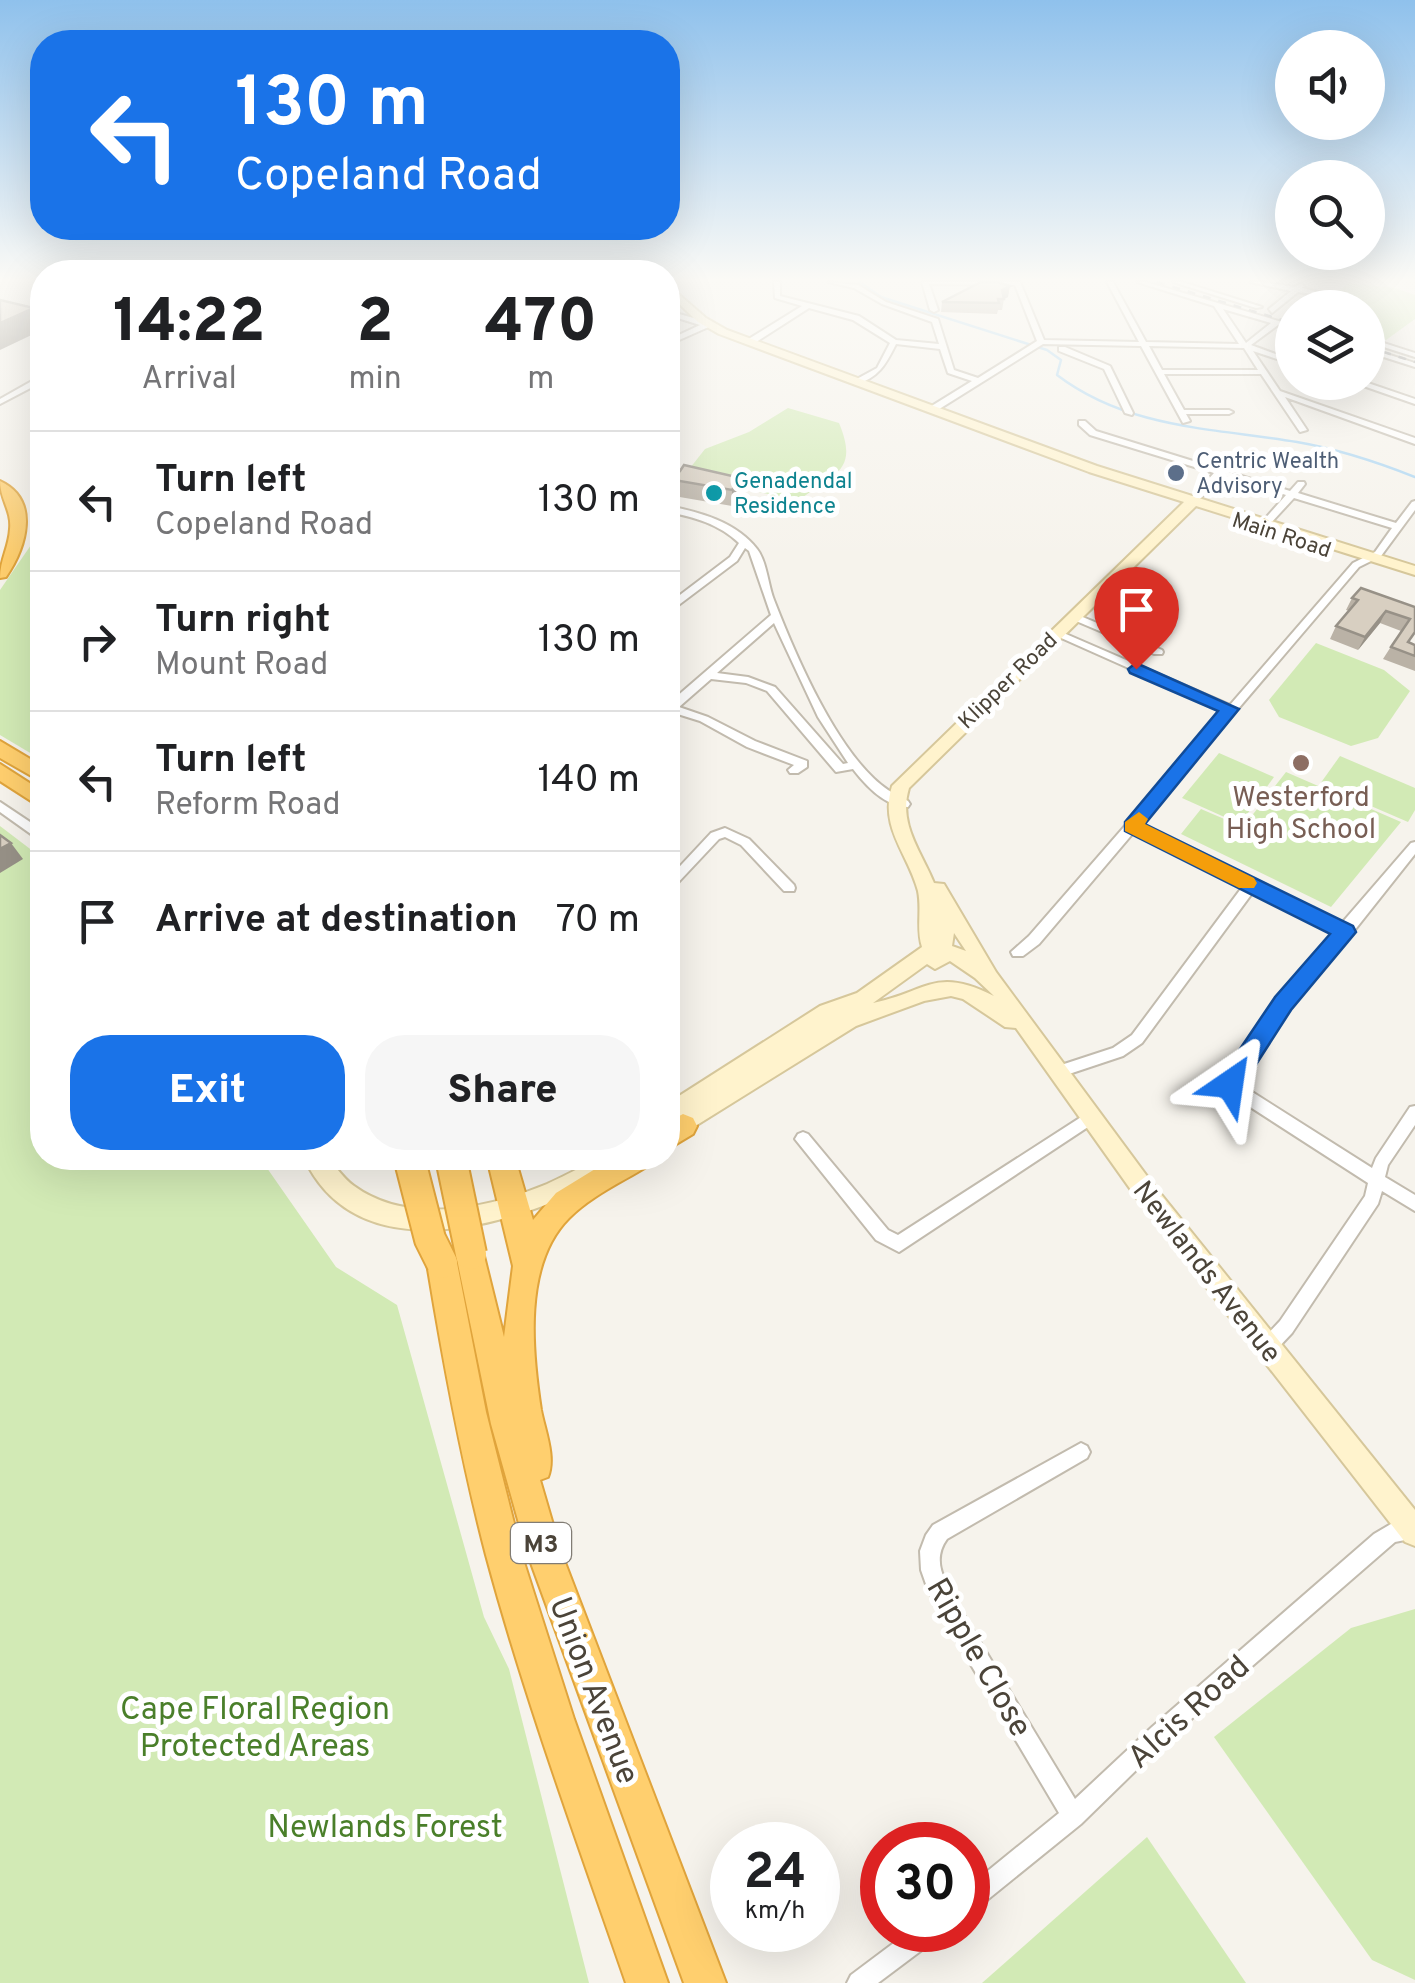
<!DOCTYPE html>
<html lang="en">
<head>
<meta charset="utf-8">
<style>
  :root { --surface:#fff; --page:#f6f6f6; --text:#202124; --muted:#757577; --line:#e0e0e0; --accent:#1a73e8 }
  body { margin:0; font-family:Overpass,sans-serif; background:var(--page); color:var(--text); height:100vh; display:flex; flex-direction:column; font-size:38px; white-space:nowrap }
  * { box-sizing:border-box; margin:0 }
  p { font-size:32px; color:var(--muted) }
  .icon { flex:none; width:55px; height:55px; fill:none; stroke:currentColor; stroke-width:2; stroke-linecap:round; stroke-linejoin:round }
  .map { position:relative; flex:1; overflow:hidden }
  .details { position:absolute; left:30px; top:260px; width:650px; height:910px; display:flex; flex-direction:column; background:var(--surface); border-radius:40px; box-shadow:0 10px 40px #0002 }
  .details>* { flex:none }
  .hud { position:absolute; left:30px; top:30px; width:650px; height:210px; border-radius:40px; box-shadow:0 10px 40px #0002; background:#1a73e8; color:#fff; overflow:hidden }
  .fabs { position:absolute; left:1275px; top:30px; display:grid; gap:20px }
  .fabs a { display:grid; place-items:center; width:110px; height:110px; border-radius:50%; background:var(--surface); box-shadow:0 10px 40px #0002; font-size:50px }
  .speed { position:absolute; left:710px; top:1822px; display:flex; gap:20px; font-size:50px; font-weight:700; text-align:center }
  .speed>* { display:grid; place-content:center; width:130px; height:130px; border-radius:50%; background:var(--surface); box-shadow:0 10px 40px #0002; line-height:1 }
  .speed small { font-size:25px; font-weight:400 }
  .speed .limit { border:15px solid #d22; background:#fff; color:#111 }
  .pin { position:absolute; display:grid; place-items:center; width:85px; height:85px; color:#fff; margin:-102px -42px; border-radius:50% 50% 50% 0; rotate:-45deg; box-shadow:0 0 10px #0007 }
  .pin .icon { rotate:45deg }
  .me { position:absolute; width:110px; margin:-55px; rotate:32deg; stroke-linejoin:round; filter:drop-shadow(0 0 8px #0008) }
  .turn { display:flex; align-items:center; gap:35px; height:210px; padding:0 40px; font-size:45px }
  .turn .icon { width:130px; height:130px; stroke-width:2.5 }
  .turn b { display:block; font-size:70px; line-height:85px }
  .eta { display:flex; justify-content:space-evenly; align-items:center; height:170px; text-align:center }
  .eta b { font-size:60px; font-weight:800; line-height:70px }
  .action { display:flex; gap:20px; margin-top:auto; padding:20px 40px }
  .action a { flex:1; height:115px; border-radius:40px; background:var(--accent); color:#fff; font-size:40px; font-weight:800; line-height:115px; text-align:center }
  .action a+a { background:var(--page); color:var(--text) }
  ul { padding:0; list-style:none }
  li { display:flex; align-items:center; gap:30px; height:140px; padding:0 40px; border-top:2px solid var(--line) }
  li div { flex:1 }
  li b { display:block; font-size:38px }
  li em { font-style:normal }
  .map>svg:first-child { display:block }
</style>
</head>
<body>
<div class="map">
<svg width="1415" height="1983" viewBox="0 0 1415 1983">
  <rect width="100%" height="100%" fill="#f6f3ec"/>
  <g fill="#d2eab5">
    <polygon points="1348,283 1395,288 1415,295 1415,319 1386,340 1368,334 1368,308 1322,307"/>
    <path d="M 788,408 L 839,423 C 859,471 835,473 799,500 L 683,477 L 705,449 L 749,432 Z"/>
    <polygon points="42,529 42,760 0,735 0,590"/>
    <polygon points="1316,643 1384,670 1410,691 1378,738 1351,746 1279,717 1269,700"/>
    <polygon points="1219,753 1274,777 1240,824 1182,798"/>
    <polygon points="1340,756 1415,788 1415,810 1408,822 1320,784"/>
    <polygon points="1286,772 1401,822 1331,907 1181,834 1201,809 1243,827"/>
    <polygon points="0,826 42,858 42,1158 260,1158 336,1267 397,1305 484,1617 509,1669 589,1983 0,1983"/>
    <polygon points="1415,1609 1415,1980 1372,1960 1214,1737 1351,1628"/>
    <polygon points="1147,1837 1246,1983 982,1983"/>
  </g>
  <g fill="none" stroke-linecap="round" stroke-linejoin="round">
    <path stroke="#a9d4f2" stroke-width="2.5" d="M 860,282 L 881,297 L 1047,350 L 1061,360 L 1057,375 C 1128,429 1213,428 1297,442 C 1338,449 1377,462 1415,477"/>
    <g stroke="#c2bbae" stroke-width="4">
      <g id="street">
        <path d="M 774,282 L 780,282 L 780,296 L 859,316 L 896,340 L 939,344 L 932,322 L 882,304 L 854,288 L 828,282 L 858,285 L 886,302 L 938,319 L 954,370 L 978,378 L 1037,341 L 1015,285 L 929,284 L 938,310 L 934,312 L 930,310 L 922,282 L 1020,282 L 1044,340 L 1139,342 L 1107,282 L 1113,282 L 1146,342 L 1239,344 L 1214,306 L 1137,282 L 1146,282 L 1292,325 L 1292,329 L 1278,325 L 1251,345 L 1292,360 L 1292,364 L 1253,351 L 1280,391 L 1415,438 L 1415,444 L 1285,397 L 1307,430 L 1300,432 L 1261,374 L 1164,374 L 1184,410 L 1229,410 L 1233,412 L 1229,414 L 1186,414 L 1190,421 L 1183,423 L 1141,346 L 1043,344 L 936,411 L 930,411 L 930,407 L 972,381 L 948,373 L 940,349 L 896,344 C 886,364 878,379 855,384 L 855,380 L 877,368 L 890,343 L 853,320 L 809,308 L 753,344 L 747,344 L 747,340 L 802,306 L 775,298 ZM 1223,309 L 1271,323 L 1246,343 ZM 1149,346 L 1244,348 L 1258,370 L 1162,370 Z"/>
        <polygon points="1173,282 1182,282 1262,307 1256,308"/>
        <polygon points="1250,282 1262,282 1295,287 1301,284 1304,286 1302,288 1326,294 1323,296 1298,292 1272,313 1269,309 1291,291"/>
        <polygon points="668,311 712,323 713,325 668,345 668,340 700,325 668,315"/>
        <polygon points="1368,338 1415,353 1415,357 1368,342"/>
        <polygon points="1059,347 1065,347 1110,366 1133,413 1132,415 1125,413 1104,369 1059,351"/>
        <polygon points="1368,348 1415,363 1415,367 1368,352"/>
        <polygon points="39,377 42,377 42,382 0,404 0,399"/>
        <polygon points="1352,382 1365,382 1415,399 1415,404"/>
        <polygon points="1079,421 1085,421 1096,431 1290,491 1298,482 1304,482 1305,484 1298,493 1396,523 1412,502 1415,501 1415,510 1381,556 1359,567 1140,824 1341,924 1411,843 1415,842 1415,854 1350,936 1288,1007 1238,1083 1372,1168 1376,1158 1410,1107 1415,1106 1415,1125 1388,1165 1385,1177 1415,1195 1415,1211 1382,1191 1378,1204 1292,1333 1274,1352 1268,1355 1262,1352 1259,1346 1262,1340 1280,1321 1365,1196 1368,1183 1227,1092 1223,1082 1278,999 1335,933 1253,892 1142,1043 1123,1056 1057,1078 1052,1076 1050,1072 1052,1068 1113,1048 1132,1035 1243,886 1134,832 1039,944 1023,956 1013,956 1011,952 1029,936 1225,711 1050,633 1051,631 1059,631 1230,705 1353,563 1375,552 1392,528 1294,498 1269,525 1263,525 1263,521 1286,495 1222,475 1197,502 1191,502 1191,498 1214,473 1090,435 1079,425"/>
        <path d="M 668,506 C 700,512 736,522 757,549 C 767,562 768,585 774,600 C 795,654 838,756 888,790 C 894,794 902,798 908,801 L 910,804 L 908,807 C 886,807 866,786 853,769 L 836,772 L 767,691 L 746,683 L 711,679 L 679,707 L 708,717 L 755,741 L 807,761 L 807,767 L 798,773 L 790,773 L 788,770 L 794,765 L 747,747 L 700,721 L 668,711 L 668,704 L 771,615 L 749,551 L 745,548 L 737,561 L 672,610 L 668,611 L 668,604 L 730,557 L 739,543 C 719,524 694,517 668,512 ZM 774,623 L 818,717 L 848,763 L 843,764 L 775,687 L 748,677 L 717,673 Z"/>
        <polygon points="1073,613 1162,650 1163,652 1162,654 1154,654 1069,618 1068,616"/>
        <polygon points="0,802 42,830 42,840 38,839 0,812"/>
        <polygon points="725,828 749,839 794,885 795,888 794,891 784,891 741,845 725,837 719,839 672,889 668,890 668,879 711,833"/>
        <polygon points="1089,1112 1094,1113 1096,1118 1094,1123 899,1252 876,1240 795,1139 798,1134 803,1132 808,1134 888,1230 898,1235"/>
        <path d="M 1081,1443 L 1087,1446 L 1090,1452 L 1087,1458 L 947,1539 C 931,1561 945,1581 956,1602 L 1075,1799 L 1152,1727 L 1374,1534 L 1391,1524 L 1415,1518 L 1415,1538 L 1395,1542 L 1388,1548 L 1166,1741 L 1081,1824 L 976,1909 L 968,1912 L 968,1887 L 1059,1813 L 942,1616 L 927,1587 L 921,1570 L 920,1551 L 926,1535 L 933,1525 Z"/>
        <polygon points="911,1930 941,1930 938,1938 878,1983 847,1983 851,1975"/>
      </g>
    </g>
    <g stroke="#d6c79b" stroke-width="4">
      <g id="secondary">
        <path d="M 668,285 L 706,318 L 727,330 L 1097,466 L 1415,566 L 1415,575 L 1196,506 L 909,788 C 898,824 921,851 934,883 L 944,884 L 996,972 L 1152,1183 L 1415,1510 L 1415,1546 L 1405,1542 L 1136,1197 L 1016,1028 L 1005,1027 L 963,999 L 951,996 L 924,1001 L 856,1026 L 668,1143 L 668,1103 L 820,1006 L 857,993 L 922,947 C 916,929 922,910 918,891 C 908,853 879,828 892,786 L 1184,502 L 1089,472 L 719,334 L 698,322 L 668,293 ZM 954,933 L 966,951 L 952,946 ZM 950,961 L 975,978 L 994,996 C 935,966 927,992 873,1003 L 927,964 L 935,969 Z"/>
        <path d="M 304,1158 L 328,1158 C 336,1167 344,1179 354,1186 C 409,1226 489,1208 547,1184 C 581,1169 595,1155 633,1158 C 625,1175 591,1185 574,1193 C 490,1231 354,1265 304,1158 Z"/>
      </g>
    </g>
    <g stroke="#e0a43c" stroke-width="4">
      <g id="highway">
        <path d="M 0,481 C 41,500 26,548 6,577 L 0,578 C 0,560 9,547 10,529 C 12,511 0,499 0,481 Z"/>
        <polygon points="0,741 42,766 42,782 0,758"/>
        <polygon points="0,764 42,791 42,808 0,781"/>
        <polygon points="683,1114 693,1118 697,1126 693,1134 668,1149 668,1122"/>
        <path d="M 487,1158 L 515,1158 L 533,1220 L 556,1193 L 613,1158 L 650,1158 L 646,1167 C 620,1183 591,1196 569,1218 C 523,1264 532,1351 541,1410 C 545,1431 556,1457 548,1477 L 540,1480 L 561,1552 L 726,1983 L 684,1983 L 527,1552 L 491,1424 L 456,1254 L 461,1244 L 471,1240 L 481,1244 L 504,1337 L 513,1266 Z"/>
        <path d="M 442,1249 L 453,1253 L 457,1263 L 486,1412 L 523,1559 L 574,1719 L 668,1983 L 626,1983 C 577,1841 525,1700 486,1555 C 461,1459 443,1361 427,1263 L 431,1253 Z"/>
      </g>
    </g>
    <use href="#street" fill="#fff" fill-rule="evenodd"/>
    <use href="#secondary" fill="#fff3cd" fill-rule="evenodd"/>
    <use href="#highway" fill="#ffcf6e" fill-rule="evenodd"/>
    <g stroke="#9a9a9a" stroke-width="2.5" stroke-dasharray="8 8" stroke-linecap="butt">
      <polyline points="1157,282 1292,323"/>
      <polyline points="1368,347 1415,362"/>
    </g>
    <g stroke="#e0a43c" stroke-width="34" stroke-linecap="butt">
      <g id="highway-bridge">
        <polyline points="452,1163 471,1254"/>
        <polyline points="411,1165 430,1239 442,1263"/>
      </g>
    </g>
    <use href="#highway-bridge" stroke="#ffcf6e" stroke-width="30"/>
  </g>
  <g fill="#bab2a6">
    <polygon points="1008,297 1004,299 1002,310 998,310 997,314 941,312 942,302"/>
    <polygon points="668,468 680,471 740,494 732,506 668,495"/>
    <polygon points="1352,598 1415,607 1409,643 1415,656 1415,671 1383,659 1401,631 1380,623 1358,650 1330,639 1336,626 1349,611 1346,610"/>
  </g>
  <g fill="#979187">
    <polygon points="1010,286 1008,297 1004,299 1002,290"/>
    <polygon points="34,308 42,326 42,330 0,350 0,323"/>
    <polygon points="741,478 740,494 732,506 732,490"/>
    <polygon points="1386,611 1380,623 1358,650 1365,637"/>
    <polygon points="11,843 23,859 0,873 0,849"/>
  </g>
  <g fill="#d8cfc1" stroke="#979187" stroke-width="2.5">
    <polygon points="981,282 997,282 1010,286 1002,290 1004,299 998,299 999,303 942,302"/>
    <polygon points="0,300 34,308 0,323"/>
    <polygon points="684,465 741,478 732,490 668,479 668,468 680,471"/>
    <polygon points="1361,588 1415,607 1415,632 1408,642 1415,645 1415,656 1391,647 1410,619 1386,611 1365,637 1336,626 1358,600 1352,598"/>
    <polygon points="0,835 11,843 0,849"/>
  </g>
  <linearGradient id="sky" x2="0" y2="1"><stop stop-color="#8fc1ec"/><stop offset="0.5" stop-color="#fbfaf6"/><stop offset="1" stop-color="#fbfaf6" stop-opacity="0"/></linearGradient>
  <rect width="1415" height="559" fill="url(#sky)"/>
  <polygon fill="#1a73e8" stroke="#114b97" stroke-width="2.5" points="1136,663 1239,709 1145,824 1353,926 1356,932 1291,1010 1239,1091 1221,1091 1218,1084 1221,1077 1275,997 1330,934 1125,831 1125,822 1218,711 1130,673 1128,669"/>
  <polygon fill="#f59e0b" points="1139,812 1148,819 1145,824 1254,878 1257,883 1254,888 1239,888 1125,831 1125,822"/>
  <circle fill="#5c6f8a" stroke="#fff" stroke-width="4" cx="1176" cy="473" r="10"/>
  <circle fill="#0f9aa8" stroke="#fff" stroke-width="4" cx="714" cy="493" r="10"/>
  <circle fill="#8d6e63" stroke="#fff" stroke-width="4" cx="1301" cy="763" r="10"/>
  <g text-anchor="middle" stroke-width="10" stroke-linejoin="round" paint-order="stroke">
    <g font-size="22" fill="#4e5e75" stroke="#fff" text-anchor="start">
      <text x="1196" y="468">Centric Wealth<tspan x="1196" dy="25">Advisory</tspan></text>
    </g>
    <g font-size="22" fill="#0d838f" stroke="#fff" text-anchor="start">
      <text x="734" y="488">Genadendal<tspan x="734" dy="25">Residence</tspan></text>
    </g>
    <g font-size="22" fill="#4b4439" stroke="#fff">
      <text transform="translate(1282 534) rotate(18)" y="8">Main Road</text>
      <text transform="translate(1007 680) rotate(-44)" y="8">Klipper Road</text>
    </g>
    <rect fill="#fff" stroke="#817c74" stroke-width="2.5" x="511" y="1523" width="60" height="40" rx="8"/>
    <g font-size="25" font-weight="bold" fill="#4b4439">
      <text x="541" y="1552">M3</text>
    </g>
    <g font-size="28" fill="#785e54" stroke="#fff">
      <text x="1301" y="806">Westerford<tspan x="1301" dy="32">High School</tspan></text>
    </g>
    <g font-size="28" fill="#4b4439" stroke="#fff">
      <text transform="translate(1208 1271) rotate(52)" y="10">Newlands Avenue</text>
    </g>
    <g font-size="32" fill="#4b4439" stroke="#fff">
      <text transform="translate(980 1657) rotate(60)" y="11">Ripple Close</text>
      <text transform="translate(595 1690) rotate(69)" y="11">Union Avenue</text>
      <text transform="translate(1188 1711) rotate(-42)" y="11">Alcis Road</text>
    </g>
    <g font-size="32" fill="#4a7f2a" stroke="#fff">
      <text x="255" y="1719">Cape Floral Region<tspan x="255" dy="37">Protected Areas</tspan></text>
      <text x="385" y="1837">Newlands Forest</text>
    </g>
  </g>
</svg>
<div class="fabs">
<a><svg class="icon" aria-label="sound" viewBox="0 0 24 24"><path d="M4 9h4l5-4v14l-5-4H4zM17 9q2 3 0 6"/></svg></a>
<a><svg class="icon" aria-label="search" viewBox="0 0 24 24"><circle cx="10" cy="10" r="6"/><path d="M15 15l6 6"/></svg></a>
<a><svg class="icon" aria-label="layers" viewBox="0 0 24 24"><path d="M12 4l9 5-9 5-9-5zM3 14l9 5 9-5"/></svg></a>
</div>
<div class="speed"><div>24<small>km/h</small></div><div class="limit">30</div></div>
<div class="pin" style="left:1136px;top:669px;background:#d93025"><svg class="icon" aria-label="arrive" viewBox="0 0 24 24"><path d="M6 21V4h12l-3 4 3 4H6"/></svg></div>
<svg class="me" style="left:1230px;top:1084px" viewBox="-20 -20 40 40"><path d="M0-17L14 15 0 8-14 15z" fill="#1a73e8" stroke="#fff" stroke-width="4"/></svg>
<div class="hud">
<div class="turn"><svg class="icon" aria-label="left" viewBox="0 0 24 24"><path d="M17 20v-9H6M10 6l-5 5 5 5"/></svg><div><b>130 m</b>Copeland Road</div></div>
</div>
<section class="details">
<div class="eta">
<div><b>14:22</b><p>Arrival</p></div>
<div><b>2</b><p>min</p></div>
<div><b>470</b><p>m</p></div>
</div>
<ul>
<li><svg class="icon" aria-label="left" viewBox="0 0 24 24"><path d="M17 20v-9H6M10 6l-5 5 5 5"/></svg><div><b>Turn left</b><p>Copeland Road</p></div><em>130 m</em></li>
<li><svg class="icon" aria-label="right" viewBox="0 0 24 24"><path d="M7 20v-9h11M14 6l5 5-5 5"/></svg><div><b>Turn right</b><p>Mount Road</p></div><em>130 m</em></li>
<li><svg class="icon" aria-label="left" viewBox="0 0 24 24"><path d="M17 20v-9H6M10 6l-5 5 5 5"/></svg><div><b>Turn left</b><p>Reform Road</p></div><em>140 m</em></li>
<li><svg class="icon" aria-label="arrive" viewBox="0 0 24 24"><path d="M6 21V4h12l-3 4 3 4H6"/></svg><div><b>Arrive at destination</b></div><em>70 m</em></li>
</ul>
<div class="action"><a>Exit</a><a>Share</a></div>
</section>
</div>
</body>
</html>
